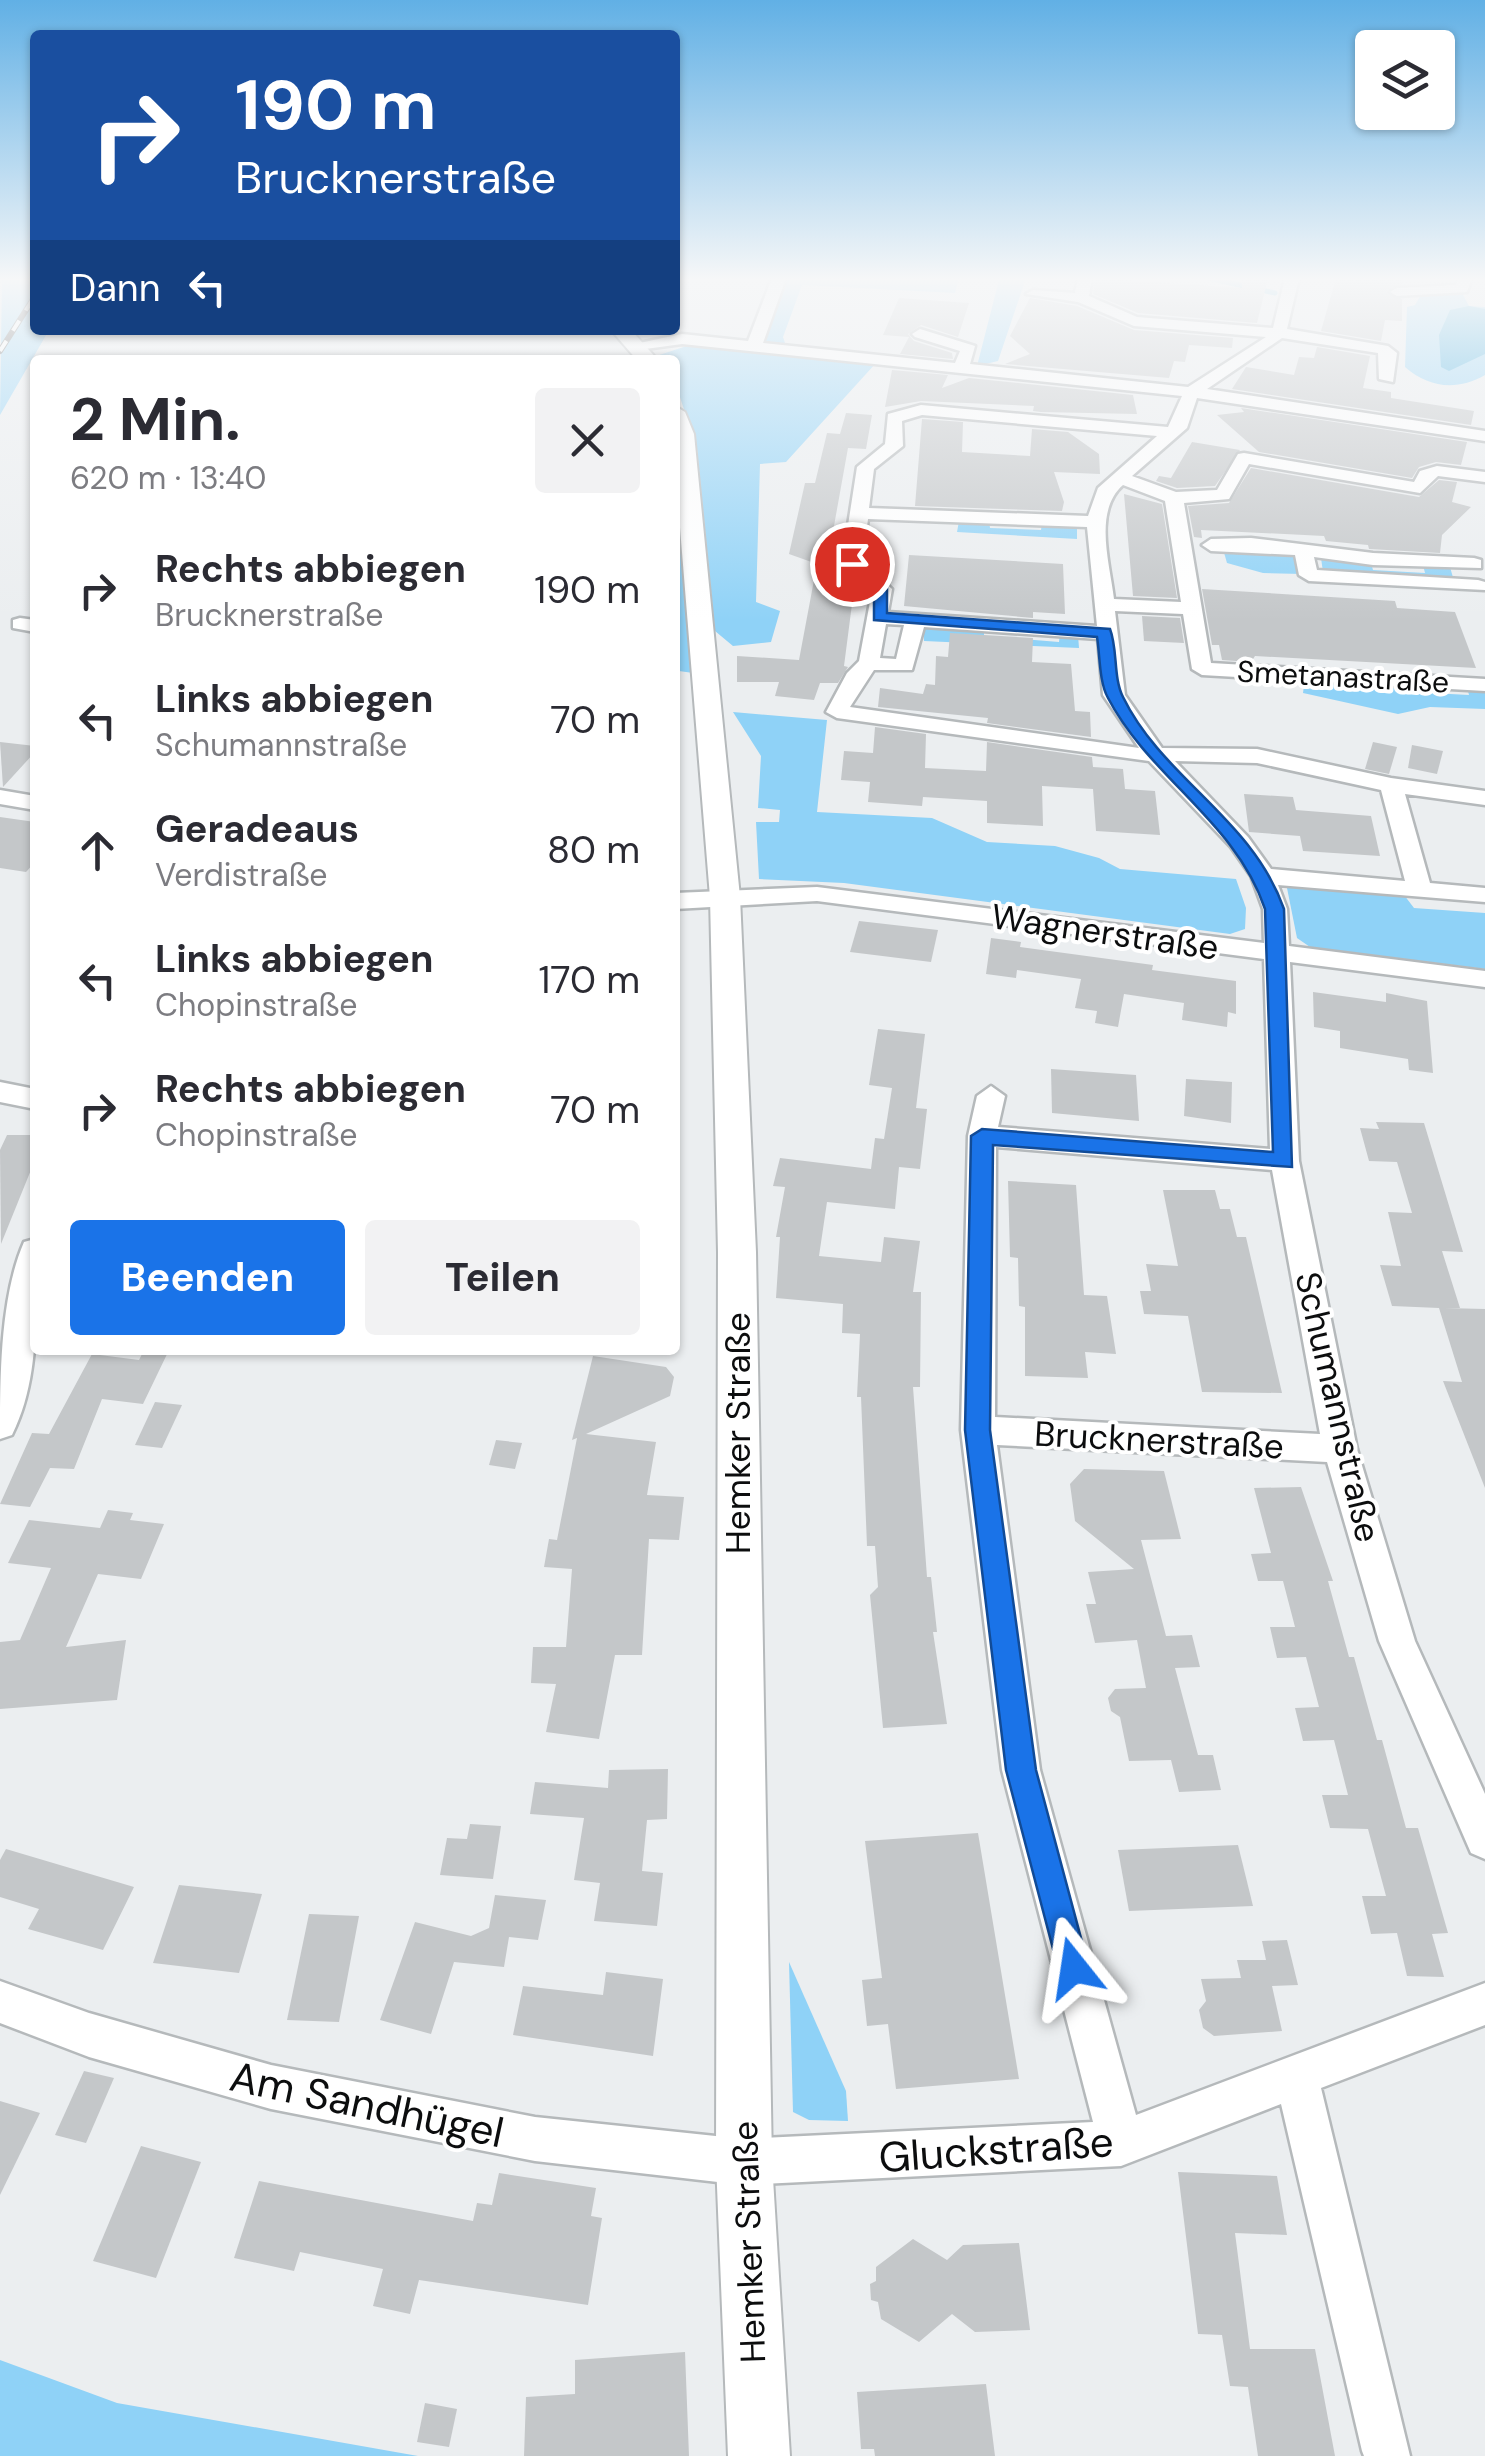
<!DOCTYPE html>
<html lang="de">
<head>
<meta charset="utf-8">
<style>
  :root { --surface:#fff; --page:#f2f2f3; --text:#2b2b33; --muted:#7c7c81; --accent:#1a73e8 }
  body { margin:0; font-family:"DM Sans",sans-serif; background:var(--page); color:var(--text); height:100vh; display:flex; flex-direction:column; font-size:38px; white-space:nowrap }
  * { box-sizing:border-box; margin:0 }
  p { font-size:32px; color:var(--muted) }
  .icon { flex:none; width:55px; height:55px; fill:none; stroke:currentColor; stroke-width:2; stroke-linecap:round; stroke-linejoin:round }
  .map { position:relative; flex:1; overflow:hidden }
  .drawer { position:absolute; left:30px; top:355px; width:650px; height:1000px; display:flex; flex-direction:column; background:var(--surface); border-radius:10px; box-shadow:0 2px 8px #0004 }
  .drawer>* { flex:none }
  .top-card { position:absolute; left:30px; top:30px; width:650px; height:305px; border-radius:10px; box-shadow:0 2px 8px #0004; background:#1a4fa0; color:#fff; overflow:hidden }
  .tools { position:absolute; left:1355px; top:30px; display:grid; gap:20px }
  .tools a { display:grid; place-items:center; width:100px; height:100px; border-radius:10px; background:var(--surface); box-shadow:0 2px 8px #0004; font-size:50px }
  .pin { position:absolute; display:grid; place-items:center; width:85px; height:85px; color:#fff; margin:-42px; border:5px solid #fff; border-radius:50%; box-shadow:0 2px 10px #0007 }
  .me { position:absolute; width:110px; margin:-55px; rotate:345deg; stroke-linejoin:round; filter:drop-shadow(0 0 8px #0008) }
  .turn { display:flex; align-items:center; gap:35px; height:210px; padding:0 40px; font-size:45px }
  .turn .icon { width:130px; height:130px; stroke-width:2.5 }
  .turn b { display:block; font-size:70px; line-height:85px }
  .then { display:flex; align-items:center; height:95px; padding:0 40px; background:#0003; gap:20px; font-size:38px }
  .round { display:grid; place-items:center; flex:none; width:105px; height:105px; border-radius:10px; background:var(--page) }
  .summary { display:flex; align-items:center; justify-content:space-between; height:170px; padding:0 40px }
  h1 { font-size:60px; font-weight:700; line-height:75px }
  .primary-button { display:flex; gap:20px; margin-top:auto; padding:20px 40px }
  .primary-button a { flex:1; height:115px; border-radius:10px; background:var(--accent); color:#fff; font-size:40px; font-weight:700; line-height:115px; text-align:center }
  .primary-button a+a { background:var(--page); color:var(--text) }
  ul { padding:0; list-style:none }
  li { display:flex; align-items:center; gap:30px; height:130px; padding:0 40px }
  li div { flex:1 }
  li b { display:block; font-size:38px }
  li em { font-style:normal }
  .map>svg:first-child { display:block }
</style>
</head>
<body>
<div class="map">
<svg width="1485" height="2456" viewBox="0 0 1485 2456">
  <rect width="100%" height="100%" fill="#ebeef0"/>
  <g fill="#8fd2f7">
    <polygon points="2,278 35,278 35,330 49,330 0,415"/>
    <polygon points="786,278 959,278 955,293 802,285 783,337 786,346 763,343"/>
    <polygon points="973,278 1026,278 998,361 977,366 999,280"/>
    <path d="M 1461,291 L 1469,306 L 1485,307 L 1485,375 C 1457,391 1429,388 1405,367 L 1407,307 L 1415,305 L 1422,293 Z"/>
    <polygon points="690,345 876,363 786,462 760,464 756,602 780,611 771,642 733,646 715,631 697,449 675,382 675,360 656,356"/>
    <polygon points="675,456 693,673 679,671"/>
    <polygon points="989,520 990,528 1041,530 1042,523 1077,529 1077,539 957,532 959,521"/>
    <polygon points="1223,549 1298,554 1302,574 1263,573 1227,563"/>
    <polygon points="1321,558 1371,563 1373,570 1425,573 1423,565 1450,567 1454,581 1323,572"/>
    <polygon points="935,626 984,628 984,636 1059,642 1060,633 1078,635 1079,648 924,641 923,627"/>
    <polygon points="1305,678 1409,683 1412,692 1469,695 1467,687 1485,688 1485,709 1430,707 1398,714 1303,693"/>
    <polygon points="733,712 827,720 817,812 932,818 987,842 1055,846 1099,858 1120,869 1236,879 1246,908 1245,929 1230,934 844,883 759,879 756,822 779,822 780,810 758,808 761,756"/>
    <polygon points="1295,884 1401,891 1414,908 1485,913 1485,969 1310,947 1297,938 1287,888"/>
    <polygon points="789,1962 846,2091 848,2121 809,2120 793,2112"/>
    <polygon points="0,2360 117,2403 418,2456 0,2456"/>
  </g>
  <polygon fill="#37aae0" points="1469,306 1485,309 1485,354 1449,371 1441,367 1439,335 1450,310"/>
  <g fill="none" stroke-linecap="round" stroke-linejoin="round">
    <polyline stroke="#37aae0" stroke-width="5" points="1208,278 1275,293"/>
  </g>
  <g fill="#c4c7c9">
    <polygon points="1095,278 1242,288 1242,278 1268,278 1257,323 1138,313 1093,294"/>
    <polygon points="1336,278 1402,278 1402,284 1386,291 1402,299 1402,321 1385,320 1381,341 1321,331"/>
    <polygon points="899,298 969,303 958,337 921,325 908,334 914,341 952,353 953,359 900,354 909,337 883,335"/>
    <polygon points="1030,298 1077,306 1134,330 1233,338 1232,348 1189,345 1185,362 1174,361 1169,378 1005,364 1030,354 1010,336"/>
    <polygon points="1317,347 1370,356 1363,388 1391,392 1391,398 1474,411 1471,425 1232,389 1246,367 1294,375 1299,357 1314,358"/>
    <polygon points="892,370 948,375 942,388 969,378 1133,395 1137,414 1041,412 1033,411 1034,406 921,401 885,407"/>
    <polygon points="1241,408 1467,442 1461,465 1436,462 1419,467 1412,478 1259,452 1217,415 1244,412"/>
    <polygon points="846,413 872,415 866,449 848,448 832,537 842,538 838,563 855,581 844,666 848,667 838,683 820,683 814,700 775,696 779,682 737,682 737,656 799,660 817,564 789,554 805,483 815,483 827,433 840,434"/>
    <polygon points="922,419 963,422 962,452 1030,456 1032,429 1068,432 1099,454 1100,474 1054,472 1064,502 1062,511 915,506"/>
    <polygon points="1192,442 1240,450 1215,486 1177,488 1156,481 1159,476 1171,478"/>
    <polygon points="1251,468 1419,497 1439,480 1457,482 1452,502 1471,507 1442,535 1440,553 1369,549 1368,545 1326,541 1324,536 1201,530 1202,538 1194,537 1188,506 1229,503"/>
    <polygon points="1124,494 1162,504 1177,598 1133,596"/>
    <polygon points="909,555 1063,564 1065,614 1033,612 1033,618 904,606"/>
    <polygon points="1202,589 1395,601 1397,608 1455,612 1476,668 1255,656 1251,662 1222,660 1219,645 1212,645"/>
    <polygon points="1142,616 1180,618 1184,643 1144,641"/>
    <polygon points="950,633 1033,638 1032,662 1071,664 1075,711 1090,712 1091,737 987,723 988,718 878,707 880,688 923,694 926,684 935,685 936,656 948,657"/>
    <polygon points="875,727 926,734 925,768 986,771 987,742 1092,757 1093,767 1123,769 1125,789 1155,791 1160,835 1096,831 1093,789 1042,786 1043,826 987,823 987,801 923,797 922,806 868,802 870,782 841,780 844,751 873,753"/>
    <polygon points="0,742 35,746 35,752 3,787"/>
    <polygon points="1373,742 1397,747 1389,774 1365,769"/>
    <polygon points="1412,745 1443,751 1437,774 1408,768"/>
    <polygon points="1244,794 1293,797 1296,810 1371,816 1380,856 1303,851 1300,836 1249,832"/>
    <polygon points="0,817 35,822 35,862 26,872 0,868"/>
    <polygon points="859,921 938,930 931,962 850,952"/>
    <polygon points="991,938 1021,942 1020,947 1153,965 1152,970 1236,981 1236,1014 1228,1012 1227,1027 1182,1020 1184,1003 1124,994 1118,1027 1095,1023 1097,1011 1075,1008 1081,979 1017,970 1016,978 986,974"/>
    <polygon points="1313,992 1386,1002 1386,993 1427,1001 1433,1073 1409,1070 1408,1059 1340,1048 1340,1031 1314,1027"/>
    <polygon points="878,1029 925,1034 916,1108 927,1109 920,1169 899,1167 895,1209 827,1202 819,1256 881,1262 884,1237 920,1241 913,1292 921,1292 920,1387 913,1387 927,1577 931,1577 937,1632 933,1632 947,1724 883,1728 870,1595 878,1587 875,1546 867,1546 861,1397 857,1397 860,1334 842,1333 843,1304 776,1298 780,1237 776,1237 785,1187 773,1186 780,1158 871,1169 875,1138 884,1139 892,1088 869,1085"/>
    <polygon points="1051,1069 1136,1075 1139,1121 1052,1113"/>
    <polygon points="1186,1079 1232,1082 1231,1123 1184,1116"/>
    <polygon points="1376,1122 1424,1123 1463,1252 1442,1251 1460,1308 1445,1308 1485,1309 1485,1488 1443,1381 1462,1382 1439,1308 1392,1306 1380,1265 1401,1266 1388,1212 1412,1213 1397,1162 1369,1161 1360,1128 1379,1129"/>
    <polygon points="7,1135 35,1135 35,1160 1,1244 0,1150"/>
    <polygon points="1008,1181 1076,1185 1084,1295 1107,1296 1116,1354 1085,1352 1088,1378 1025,1376 1025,1307 1019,1306 1018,1258 1010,1257"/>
    <polygon points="1163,1190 1215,1190 1220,1209 1230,1209 1237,1237 1246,1237 1282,1393 1202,1392 1188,1316 1144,1314 1140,1291 1151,1291 1146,1264 1178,1266"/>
    <polygon points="144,1350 169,1350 143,1404 102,1399 74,1469 50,1468 30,1507 0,1504 32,1433 49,1434 92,1354 139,1360"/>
    <polygon points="593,1356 666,1367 674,1377 670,1396 586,1434 656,1442 647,1495 684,1497 679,1540 649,1539 642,1655 615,1655 599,1739 546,1732 556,1684 531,1683 533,1647 566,1647 572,1569 544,1567 549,1539 557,1540 577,1438 572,1440"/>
    <polygon points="155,1402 182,1405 162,1448 135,1445"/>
    <polygon points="496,1440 522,1443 515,1469 489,1465"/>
    <polygon points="1084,1469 1164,1471 1181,1539 1141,1540 1166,1636 1192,1635 1200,1667 1175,1668 1198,1755 1213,1755 1221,1790 1179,1792 1171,1760 1129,1761 1120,1717 1111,1711 1108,1698 1115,1689 1146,1688 1137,1640 1095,1643 1086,1604 1096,1604 1088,1572 1134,1569 1075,1521 1070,1484"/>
    <polygon points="1301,1487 1333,1581 1328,1581 1349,1657 1354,1657 1377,1740 1382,1740 1406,1828 1418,1828 1448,1933 1432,1934 1444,1977 1407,1976 1397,1933 1371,1934 1362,1896 1386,1896 1368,1829 1330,1828 1322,1795 1348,1795 1334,1740 1303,1741 1295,1708 1319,1707 1306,1657 1277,1658 1270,1627 1295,1627 1283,1581 1258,1581 1251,1554 1271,1553 1254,1488"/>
    <polygon points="108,1510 133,1513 130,1520 164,1524 141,1579 98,1574 66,1647 126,1640 117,1700 0,1709 0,1642 20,1640 51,1568 8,1563 29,1520 100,1528"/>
    <polygon points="668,1769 667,1819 647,1820 642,1871 663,1873 657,1926 594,1921 600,1883 574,1880 584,1818 530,1814 535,1782 608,1788 609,1770"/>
    <polygon points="470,1824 501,1826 493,1879 440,1875 447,1838 467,1839"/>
    <polygon points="978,1833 1019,2079 896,2089 888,2024 867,2026 862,1980 882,1978 865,1841"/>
    <polygon points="1238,1845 1253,1906 1129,1911 1118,1850"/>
    <polygon points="6,1849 134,1887 103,1950 28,1929 39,1909 0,1897 0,1860"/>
    <polygon points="179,1885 262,1894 239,1973 153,1963"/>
    <polygon points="495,1895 546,1900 538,1940 509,1937 504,1967 454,1962 431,2034 380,2020 415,1922 471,1936 489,1928"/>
    <polygon points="309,1914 359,1916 339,2022 287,2020"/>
    <polygon points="1287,1940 1298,1985 1272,1986 1282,2031 1214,2036 1203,2028 1199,2010 1206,2001 1201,1979 1241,1978 1237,1960 1266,1960 1262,1941"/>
    <polygon points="606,1972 663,1979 653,2056 513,2035 523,1986 603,1995"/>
    <polygon points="84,2071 114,2078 86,2143 55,2135"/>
    <polygon points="0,2101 40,2113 0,2195"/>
    <polygon points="141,2146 201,2162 156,2278 93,2261"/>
    <polygon points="1178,2172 1277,2176 1287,2235 1235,2233 1250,2349 1315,2349 1335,2456 1258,2456 1248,2387 1230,2386 1222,2335 1198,2334"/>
    <polygon points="499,2173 596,2188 591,2216 602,2218 588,2305 419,2280 410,2314 373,2306 383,2269 300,2252 294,2271 234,2258 259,2181 473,2221 477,2203 492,2205"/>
    <polygon points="913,2239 947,2260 963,2245 1019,2243 1030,2330 975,2332 952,2314 919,2342 881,2319 878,2302 871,2300 870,2284 876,2281 876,2267"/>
    <polygon points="685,2352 689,2456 524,2456 526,2397 575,2394 575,2360"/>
    <polygon points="986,2384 995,2456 875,2456 874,2449 861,2449 857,2392"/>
    <polygon points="425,2403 457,2409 449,2447 417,2442"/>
  </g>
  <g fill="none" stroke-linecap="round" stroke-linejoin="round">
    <g stroke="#b5b9bb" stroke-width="5">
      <g id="minor">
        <path d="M 772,278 L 786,278 L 763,343 L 955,363 L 960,351 L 915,337 L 912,334 L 920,329 L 975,346 L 970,364 L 1188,387 L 1266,337 L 1134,326 L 1078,302 L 1026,294 L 1033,290 L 1075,293 L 1078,278 L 1092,278 L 1089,296 L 1137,317 L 1273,328 L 1285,278 L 1299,278 L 1287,329 L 1388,346 L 1397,353 L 1393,382 L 1379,379 L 1378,353 L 1282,338 L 1207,389 L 1485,431 L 1485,441 L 1197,398 L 1187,428 L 1132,476 L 1176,492 L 1217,490 L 1238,454 L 1244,453 L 1414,482 L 1420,471 L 1437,466 L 1485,472 L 1485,482 L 1438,476 L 1420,493 L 1249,464 L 1229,499 L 1184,503 L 1211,663 L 1485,679 L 1485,691 L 1202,675 L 1192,669 L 1183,614 L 1115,611 L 1125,695 L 1162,748 L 1257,749 L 1391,778 L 1485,791 L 1485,805 L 1405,794 L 1430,883 L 1485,888 L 1485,902 L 1278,885 L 1287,909 L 1289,946 L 1485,971 L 1485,987 L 1290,962 L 1299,1161 L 1357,1449 L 1415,1641 L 1485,1794 L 1485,1859 L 1471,1853 L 1379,1641 L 1327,1462 L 997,1445 L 1040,1770 L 1136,2115 L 1485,1983 L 1485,2025 L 1321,2088 L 1410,2456 L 1364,2456 L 1362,2451 L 1281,2104 L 1121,2166 L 744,2185 L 535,2161 L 271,2109 L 89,2057 L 0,2023 L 0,1981 L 89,2013 L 271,2065 L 535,2117 L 744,2139 L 1093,2122 L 1002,1770 L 961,1430 L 968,1136 L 977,1096 L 991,1086 L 1005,1096 L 998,1127 L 1270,1149 L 1264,959 L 817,901 L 675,909 L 675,893 L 817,887 L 1264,943 L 1263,909 L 1251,876 L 1231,847 L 1149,761 L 837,718 L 826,712 L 847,673 L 859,661 L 872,591 L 842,564 L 857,467 L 885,444 L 888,414 L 921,405 L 1168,427 L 1182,396 L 682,344 L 638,350 L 630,345 L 682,334 L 748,341 ZM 922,415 L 1157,436 L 1098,488 L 1088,516 L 869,508 L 874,469 L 903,446 L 902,421 ZM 1123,485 L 1165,501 L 1181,602 L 1114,599 C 1110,564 1093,511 1123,485 ZM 868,519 L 1087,527 L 1097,626 L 888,612 L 892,589 L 862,562 ZM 886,624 L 904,625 L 896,659 L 880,658 ZM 924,627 L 1098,639 L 1103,695 L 1139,748 L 850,707 L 874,670 L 912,670 ZM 1175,761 L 1257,763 L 1381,790 L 1405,881 L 1271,869 L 1248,837 ZM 996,1147 L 1272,1170 L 1320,1434 L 995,1417 Z"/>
        <polygon points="1458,278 1472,278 1467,292 1397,296 1390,292 1397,288 1456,285"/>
        <polygon points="1251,538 1373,553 1474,558 1481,560 1481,568 1373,565 1314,557 1317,570 1478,580 1485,582 1485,590 1309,581 1299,575 1295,555 1211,551 1202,545 1211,539"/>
        <polygon points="20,618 35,620 35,632 13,628 13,620"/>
        <polygon points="0,790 35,796 35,810 0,804"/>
        <polygon points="0,1082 35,1089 35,1109 0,1102"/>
        <path d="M 35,1239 C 35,1304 42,1375 12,1435 L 0,1439 C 0,1377 0,1297 24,1242 Z"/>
      </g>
    </g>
    <g stroke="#b5b9bb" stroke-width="4">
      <g id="major">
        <polygon points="611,330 631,330 658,360 637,360"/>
        <polygon points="675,406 685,412 694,434 740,897 756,1252 772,2162 790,2456 728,2456 716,2162 718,1252 710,897 675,466"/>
      </g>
    </g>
    <use href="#minor" fill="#fff" fill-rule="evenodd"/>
    <use href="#major" fill="#fff" fill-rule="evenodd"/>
    <g stroke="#535456" stroke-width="6">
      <polyline id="rail" points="0,351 35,296"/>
    </g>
    <use href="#rail" stroke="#fff" stroke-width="4" stroke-dasharray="12" stroke-linecap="butt"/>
  </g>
  <linearGradient id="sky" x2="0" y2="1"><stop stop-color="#61b0e5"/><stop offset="0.45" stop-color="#f6f7f8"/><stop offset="1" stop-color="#f6f7f8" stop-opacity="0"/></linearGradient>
  <rect width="1485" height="621" fill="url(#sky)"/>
  <path fill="#1a73e8" stroke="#114b97" stroke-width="2.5" d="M 847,561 L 857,561 L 887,586 L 887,613 L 1110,629 C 1118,650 1113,677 1123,697 C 1163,779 1252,818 1284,909 L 1292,1167 L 993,1145 L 990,1430 L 1036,1770 L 1089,1968 L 1085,1979 L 1074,1984 L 1062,1979 L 1058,1968 L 1006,1770 L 965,1430 L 971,1136 L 982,1129 L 1273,1152 L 1265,909 C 1236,822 1150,778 1108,698 C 1099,682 1100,655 1097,637 L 874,620 L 874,590 L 847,567 Z"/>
  <g text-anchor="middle" stroke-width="8" stroke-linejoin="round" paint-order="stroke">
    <g font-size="30" fill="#0c0d0e" stroke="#fff">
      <text transform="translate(1343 677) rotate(3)" y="10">Smetanastraße</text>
    </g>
    <g font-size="35" fill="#0c0d0e" stroke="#fff">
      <text transform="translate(1105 932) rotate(8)" y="12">Wagnerstraße</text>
      <text transform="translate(1338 1407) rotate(77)" y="12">Schumannstraße</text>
      <text transform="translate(738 1433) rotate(-90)" y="12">Hemker Straße</text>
      <text transform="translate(1159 1440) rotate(3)" y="12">Brucknerstraße</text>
      <text transform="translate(749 2242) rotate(-92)" y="12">Hemker Straße</text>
    </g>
    <g font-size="42" fill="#0c0d0e" stroke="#fff">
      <text transform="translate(367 2104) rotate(12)" y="15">Am Sandhügel</text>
      <text transform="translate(996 2149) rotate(-4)" y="15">Gluckstraße</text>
    </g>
  </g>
</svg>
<div class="tools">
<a><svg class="icon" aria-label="layers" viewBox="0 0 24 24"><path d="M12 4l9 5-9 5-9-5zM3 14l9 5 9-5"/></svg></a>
</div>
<div class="pin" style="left:852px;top:564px;background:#d93025"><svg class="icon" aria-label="arrive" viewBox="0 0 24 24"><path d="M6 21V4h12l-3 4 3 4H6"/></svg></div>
<svg class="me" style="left:1074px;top:1968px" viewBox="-20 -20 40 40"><path d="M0-17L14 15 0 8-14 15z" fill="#1a73e8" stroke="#fff" stroke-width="4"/></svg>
<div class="top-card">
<div class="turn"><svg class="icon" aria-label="right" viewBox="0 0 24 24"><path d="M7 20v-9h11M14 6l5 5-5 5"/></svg><div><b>190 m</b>Brucknerstraße</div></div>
<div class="then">Dann<svg class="icon" aria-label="left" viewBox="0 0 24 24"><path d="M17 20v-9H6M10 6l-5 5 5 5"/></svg></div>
</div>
<section class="drawer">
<div class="summary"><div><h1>2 Min.</h1><p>620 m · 13:40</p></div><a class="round"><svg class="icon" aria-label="close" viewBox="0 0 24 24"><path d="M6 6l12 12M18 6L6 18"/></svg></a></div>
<ul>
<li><svg class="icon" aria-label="right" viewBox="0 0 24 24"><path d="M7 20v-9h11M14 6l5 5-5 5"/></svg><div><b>Rechts abbiegen</b><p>Brucknerstraße</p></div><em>190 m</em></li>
<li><svg class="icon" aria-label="left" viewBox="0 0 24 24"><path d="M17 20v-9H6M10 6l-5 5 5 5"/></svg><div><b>Links abbiegen</b><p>Schumannstraße</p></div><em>70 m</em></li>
<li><svg class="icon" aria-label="ahead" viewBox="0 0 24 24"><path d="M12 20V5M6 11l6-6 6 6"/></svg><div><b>Geradeaus</b><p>Verdistraße</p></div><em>80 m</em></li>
<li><svg class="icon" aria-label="left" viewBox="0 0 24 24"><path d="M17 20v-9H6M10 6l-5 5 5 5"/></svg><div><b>Links abbiegen</b><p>Chopinstraße</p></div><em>170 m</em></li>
<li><svg class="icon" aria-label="right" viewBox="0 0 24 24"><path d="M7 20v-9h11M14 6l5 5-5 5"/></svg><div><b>Rechts abbiegen</b><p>Chopinstraße</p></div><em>70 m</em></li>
</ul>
<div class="primary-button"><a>Beenden</a><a>Teilen</a></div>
</section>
</div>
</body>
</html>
